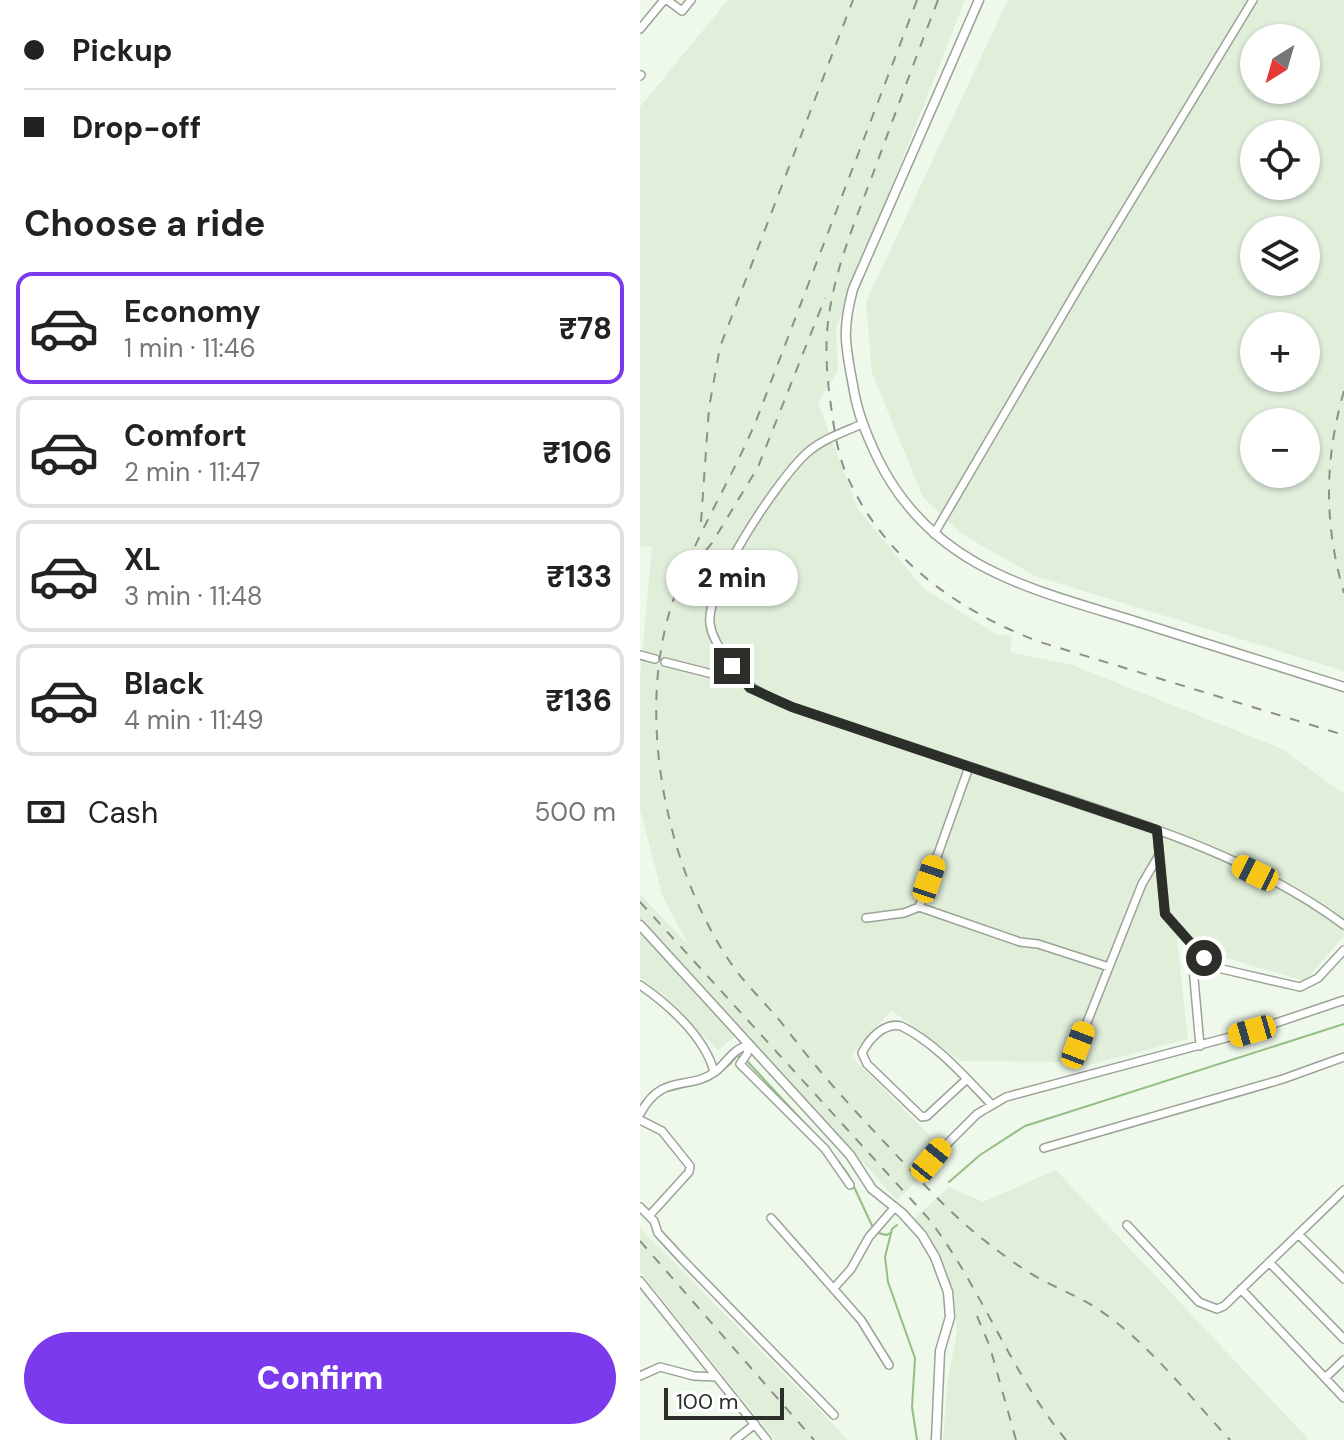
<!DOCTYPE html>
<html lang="en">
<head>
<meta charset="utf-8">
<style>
	body { margin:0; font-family:"DM Sans",sans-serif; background:#f6f6f6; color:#222; height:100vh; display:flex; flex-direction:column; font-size:30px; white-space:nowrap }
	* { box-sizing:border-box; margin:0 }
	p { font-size:26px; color:#767676 }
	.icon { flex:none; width:44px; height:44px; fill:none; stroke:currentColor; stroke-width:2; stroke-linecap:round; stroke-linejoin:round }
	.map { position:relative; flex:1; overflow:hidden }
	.panel { display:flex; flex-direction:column; background:#fff; width:640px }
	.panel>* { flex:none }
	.guide { display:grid; align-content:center; height:176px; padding:0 24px; background:#fff }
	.needle { width:52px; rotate:217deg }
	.fabs { position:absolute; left:600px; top:24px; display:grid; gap:16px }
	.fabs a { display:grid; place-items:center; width:80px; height:80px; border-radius:50%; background:#fff; box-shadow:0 2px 6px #0004; font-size:40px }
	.scale { position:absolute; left:24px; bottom:20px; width:120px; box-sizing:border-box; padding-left:8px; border:4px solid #2b2e29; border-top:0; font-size:22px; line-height:28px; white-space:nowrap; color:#2b2e29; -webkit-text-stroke:6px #fff; paint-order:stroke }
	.end { position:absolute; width:36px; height:36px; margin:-18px; border:10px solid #2b2e29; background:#fff; box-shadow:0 0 0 4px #fff }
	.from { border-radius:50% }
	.bubble { position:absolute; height:56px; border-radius:28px; background:#fff; box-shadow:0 2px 6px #0004; font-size:26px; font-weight:800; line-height:56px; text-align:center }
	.car { position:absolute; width:24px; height:48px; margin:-24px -12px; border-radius:10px; box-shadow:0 0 6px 2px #0007; background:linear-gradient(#f5c518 24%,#345 0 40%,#f5c518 0 76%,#345 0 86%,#f5c518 0) }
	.guide b { display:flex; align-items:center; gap:28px; height:76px; font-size:30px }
	.guide b+b { border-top:2px solid #e0e0e0 }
	.guide i { width:20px; height:20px; background:#222 }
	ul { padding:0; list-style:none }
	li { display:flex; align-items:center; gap:24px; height:112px; margin:0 16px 12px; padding:0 8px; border:4px solid #e0e0e0; border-radius:16px }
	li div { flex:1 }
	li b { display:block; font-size:30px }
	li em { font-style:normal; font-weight:800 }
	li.on { border-color:#7c3aed }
	li>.icon { width:72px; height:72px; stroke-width:1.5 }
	h2 { padding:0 24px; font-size:36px; line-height:96px }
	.pay { display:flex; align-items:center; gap:20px; height:88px; padding:0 24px; font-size:30px }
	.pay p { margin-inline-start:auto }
	.button { display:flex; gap:16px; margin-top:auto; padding:16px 24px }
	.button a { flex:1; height:92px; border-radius:48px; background:#7c3aed; color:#fff; font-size:32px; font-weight:800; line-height:92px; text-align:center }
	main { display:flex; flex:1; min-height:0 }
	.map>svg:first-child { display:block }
</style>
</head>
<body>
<main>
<section class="panel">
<div class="guide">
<b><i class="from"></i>Pickup</b>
<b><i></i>Drop-off</b>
</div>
<h2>Choose a ride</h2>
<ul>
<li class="on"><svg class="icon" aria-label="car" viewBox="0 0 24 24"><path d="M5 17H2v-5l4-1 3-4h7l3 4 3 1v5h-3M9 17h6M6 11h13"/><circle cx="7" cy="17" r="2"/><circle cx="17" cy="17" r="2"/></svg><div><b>Economy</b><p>1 min · 11:46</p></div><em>₹78</em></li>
<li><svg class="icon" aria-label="car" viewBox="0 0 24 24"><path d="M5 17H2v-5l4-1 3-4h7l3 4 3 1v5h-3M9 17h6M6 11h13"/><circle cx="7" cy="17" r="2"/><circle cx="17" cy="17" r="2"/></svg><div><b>Comfort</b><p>2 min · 11:47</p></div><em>₹106</em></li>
<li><svg class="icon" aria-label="car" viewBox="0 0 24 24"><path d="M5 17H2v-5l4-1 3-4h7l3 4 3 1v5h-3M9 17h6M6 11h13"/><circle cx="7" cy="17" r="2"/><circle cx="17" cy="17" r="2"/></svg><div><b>XL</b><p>3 min · 11:48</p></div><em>₹133</em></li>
<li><svg class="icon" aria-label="car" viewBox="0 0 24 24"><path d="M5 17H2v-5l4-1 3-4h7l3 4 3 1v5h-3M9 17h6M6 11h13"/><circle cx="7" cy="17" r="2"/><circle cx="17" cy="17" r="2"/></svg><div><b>Black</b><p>4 min · 11:49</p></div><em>₹136</em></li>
</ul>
<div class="pay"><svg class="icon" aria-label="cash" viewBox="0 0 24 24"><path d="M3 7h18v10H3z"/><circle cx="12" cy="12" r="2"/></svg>Cash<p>500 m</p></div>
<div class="button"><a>Confirm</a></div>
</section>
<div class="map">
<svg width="704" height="1440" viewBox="0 0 704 1440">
	<rect width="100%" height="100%" fill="#eef8eb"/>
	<path fill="#e0eeda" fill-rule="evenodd" d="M88,0h237l-129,328 2,42 -20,33 40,106 65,79 73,46 16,2 -2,16 62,13 210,84 62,45v142l-39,45 -89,-26 -27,-21 -12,6 11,99 -115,30 -8,-7 -105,-1 -69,-51 -40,46 87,88 -15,12 8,12 -34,32 -157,-172 -7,10 -15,12 -78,-73v-83l49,52 -26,-49 -23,-88v-133l12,-129 -12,-1v-439z
		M368,0h336v671l-309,-95 -73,-42 -39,-37 -51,-124 -6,-71zM614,38h52v52h-52zM614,134h52v52h-52zM614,230h52v52h-52zM614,326h52v52h-52zM614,422h52v52h-52z
		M416,1170l253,270h-366l5,-61 9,-46 -2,-27 -21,-58 -20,-29 35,-32 34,15z
		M0,1228l197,200 10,12h-72l-135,-168z"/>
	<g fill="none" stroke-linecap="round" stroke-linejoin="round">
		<path stroke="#94be84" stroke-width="2" d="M107,1061l77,83
			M24,1092c32,-8 51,-9 73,-36l5,1
			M196,1158l12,16 27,58 11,3 5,-2
			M309,1182l31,-27 45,-29 319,-102
			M257,1225l-5,4 -7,28 3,25 27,76 -3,49 5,33"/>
		<defs>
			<path id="minor" d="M27,0l15,11 9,-11
				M0,29l24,-29
				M0,76l1,-1
				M222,424c-18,8 -39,15 -54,28 -28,24 -103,136 -98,172 2,13 9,23 16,33 22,33 31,35 66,50 81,27 161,54 242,81 104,34 221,70 310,137
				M294,534l146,-249 173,-285
				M0,655l15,4
				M25,662l75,19
				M517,830l8,84 39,44 18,11 78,18 18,-9 26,-28
				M279,907l101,35 18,2 71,23
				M226,918l38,-5 15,-6 50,-140
				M551,945l9,101
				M0,985c29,20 65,52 74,87
				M438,1045l64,-161 17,-29
				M327,1079l-40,37 -5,1 -55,-53 -5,-11c7,-14 22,-31 39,-27 35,17 64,51 91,79
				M0,1114c22,-42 49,-23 75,-42 13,-10 17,-23 34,-27l-2,9 -7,10 85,85 25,36
				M0,1120l22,11 28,35 -1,6 -40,44
				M404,1148l239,-69 61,-22
				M291,1160l46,-46 29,-17 246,-66 92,-31
				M0,1207l14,14 4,12 24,26 152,156
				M131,1218l90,102 28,45
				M487,1225l72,77 18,7 7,-3 120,-116
				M658,1234l46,45
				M629,1262l75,77
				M0,1281l127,159
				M194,1288l17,-19 18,-32 26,-30
				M601,1289l103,109
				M0,1376l20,-9 34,9 22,1
				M685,1378l19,-18
				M95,1440l20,-16"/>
			<path id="tertiary" d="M339,0l-126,289c-12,44 -7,58 1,102 4,24 13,45 24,68 55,111 155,130 263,164 68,21 135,43 203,64
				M0,925l210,230 22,34 30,24 20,22 13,22 13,35 2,25 -10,34 -4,89"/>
		</defs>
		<use href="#minor" stroke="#9aa396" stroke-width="10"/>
		<use href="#tertiary" stroke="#9aa396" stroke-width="11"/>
		<use href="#minor" stroke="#fff" stroke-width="7"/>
		<use href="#tertiary" stroke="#fff" stroke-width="8"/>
		<path stroke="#8b9188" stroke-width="2" stroke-dasharray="10 10" stroke-linecap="butt" d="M277,0l-161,421c-31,74 -80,143 -94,223 -19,103 10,232 68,318 17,25 40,45 58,69 31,41 65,78 100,115 28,30 55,60 86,86 21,17 44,35 68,48 17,9 35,16 51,26 53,33 94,88 137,134
			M298,0c-22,57 -43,114 -64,171 -16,43 -35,87 -43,132 -7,34 -5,69 0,103 3,22 6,44 14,65 35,85 112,140 195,171l304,93
			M704,391c-20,69 -20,134 0,202
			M61,522l8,-114 11,-61 133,-347
			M53,566l19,-23 46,-76 67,-169
			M0,902l288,316c54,70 82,154 138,222
			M0,1241l174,199
			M337,1316l13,31 26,93"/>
	</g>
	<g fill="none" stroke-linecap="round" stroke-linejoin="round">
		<path stroke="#2b2e29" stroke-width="10" d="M92,666l18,22 42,19 365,123 8,84 39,44"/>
	</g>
</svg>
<div class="fabs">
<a><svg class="needle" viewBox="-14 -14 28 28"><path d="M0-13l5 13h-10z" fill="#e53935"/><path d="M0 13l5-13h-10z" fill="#767676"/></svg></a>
<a><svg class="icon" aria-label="locate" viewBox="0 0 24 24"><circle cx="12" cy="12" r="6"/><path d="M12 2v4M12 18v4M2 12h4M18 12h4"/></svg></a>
<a><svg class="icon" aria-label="layers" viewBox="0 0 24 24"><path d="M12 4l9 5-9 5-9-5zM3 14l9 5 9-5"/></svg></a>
<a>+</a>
<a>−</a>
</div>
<div class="scale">100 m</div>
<i class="end from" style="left:564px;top:958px"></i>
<i class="end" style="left:92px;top:666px"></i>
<div class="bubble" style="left:26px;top:550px;width:132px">2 min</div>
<i class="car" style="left:615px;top:873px;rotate:296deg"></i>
<i class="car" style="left:289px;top:879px;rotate:19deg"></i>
<i class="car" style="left:612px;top:1031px;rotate:254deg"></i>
<i class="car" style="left:438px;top:1045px;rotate:21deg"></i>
<i class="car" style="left:291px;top:1160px;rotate:39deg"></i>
</div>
</main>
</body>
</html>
